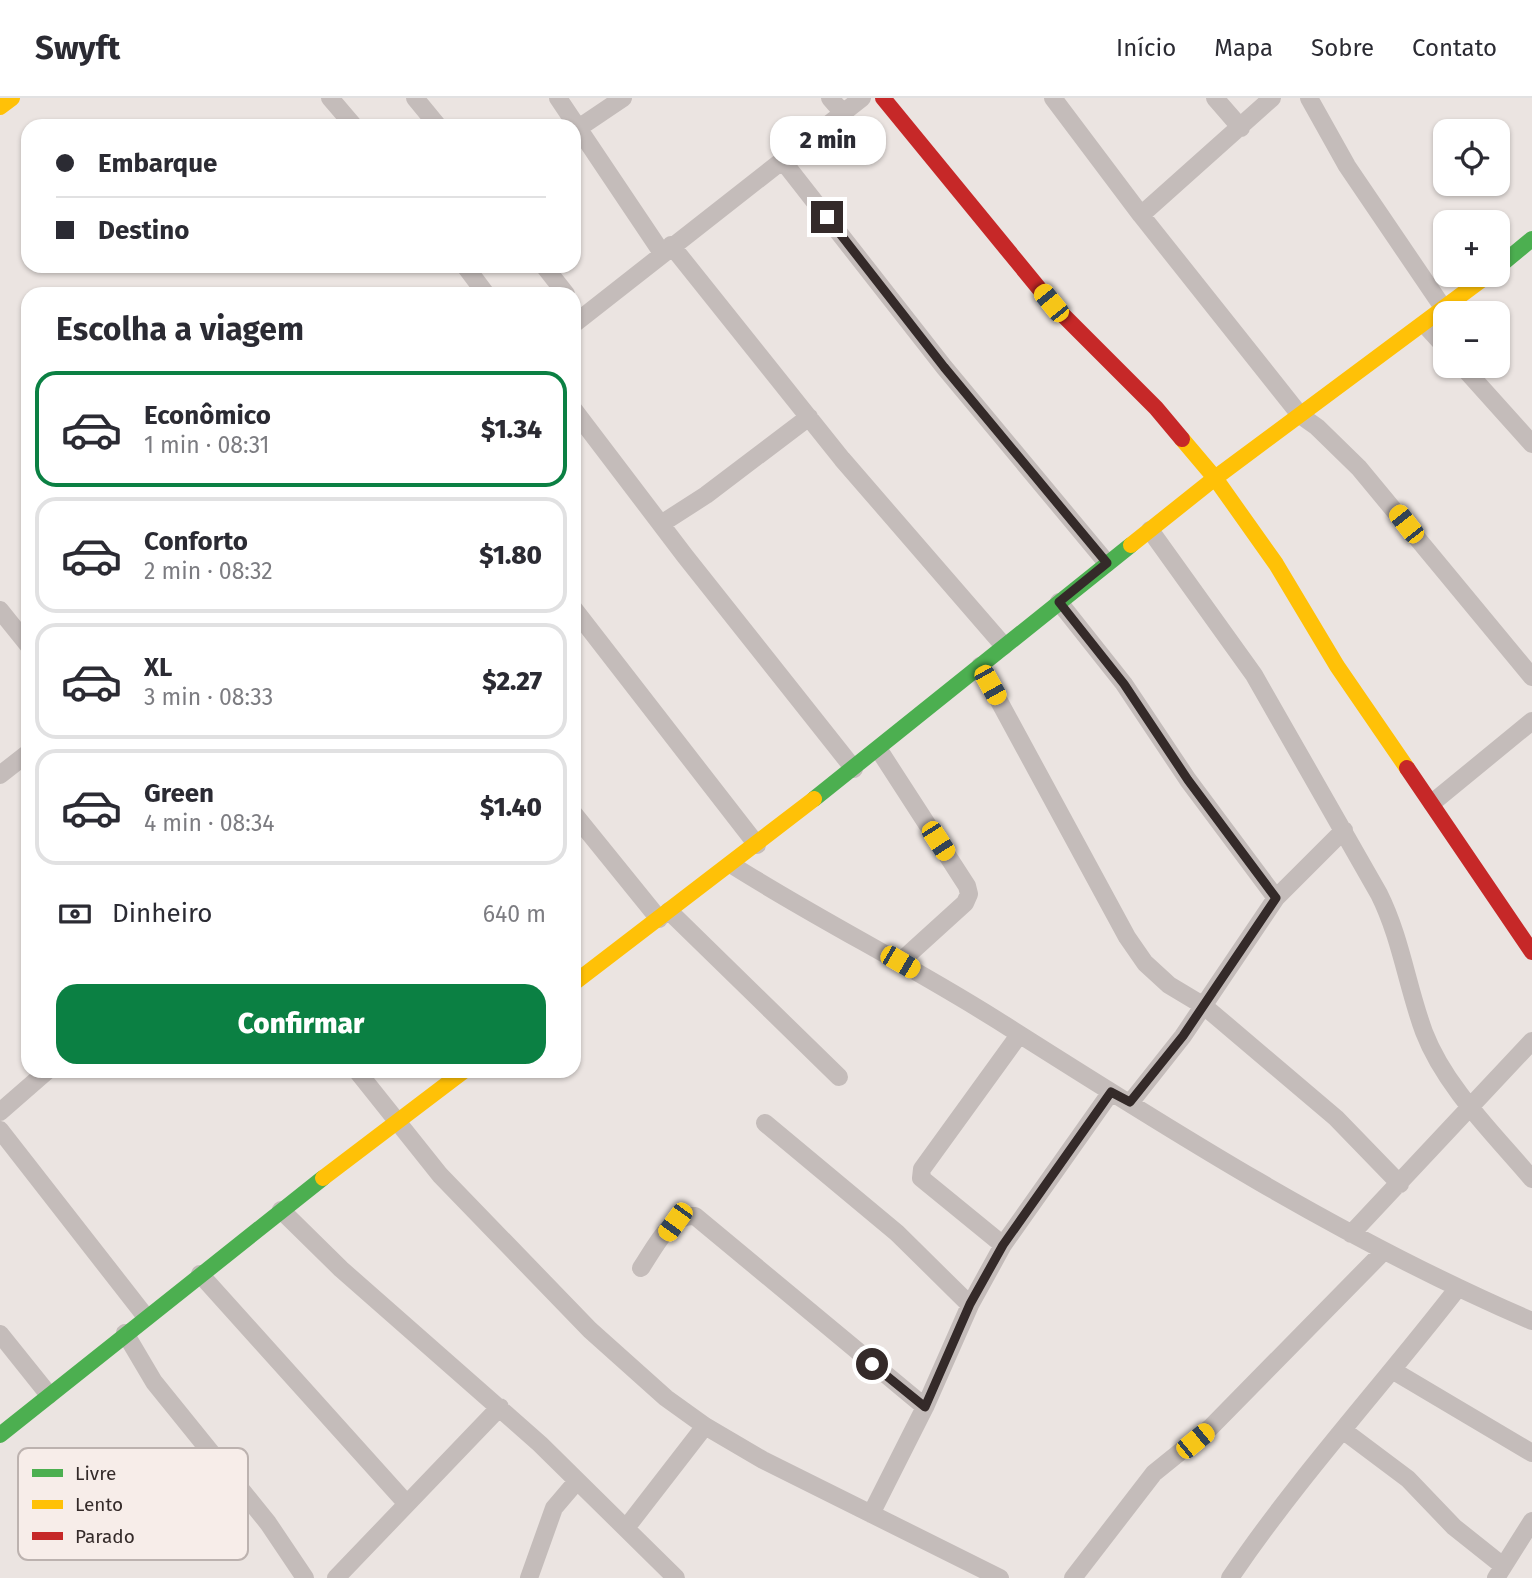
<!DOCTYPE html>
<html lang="pt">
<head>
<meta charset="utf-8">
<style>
	body { margin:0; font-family:"Fira Sans",sans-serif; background:#f7f7f7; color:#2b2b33; height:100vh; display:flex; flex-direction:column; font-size:26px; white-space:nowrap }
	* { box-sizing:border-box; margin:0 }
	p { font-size:23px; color:#7c7c81 }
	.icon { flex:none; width:38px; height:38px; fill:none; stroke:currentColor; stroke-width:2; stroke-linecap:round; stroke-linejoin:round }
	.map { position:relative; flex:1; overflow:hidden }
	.sheet { position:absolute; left:21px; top:189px; width:560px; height:791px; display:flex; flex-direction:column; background:#fff; border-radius:21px; box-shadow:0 2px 5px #0004 }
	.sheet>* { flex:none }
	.banner { position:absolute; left:21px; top:21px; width:560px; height:154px; border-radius:21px; box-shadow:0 2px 5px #0004; display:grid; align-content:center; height:154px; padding:0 35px; background:#fff }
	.fabs { position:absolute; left:1433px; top:21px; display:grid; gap:14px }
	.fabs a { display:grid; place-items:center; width:77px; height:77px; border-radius:14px; background:#fff; box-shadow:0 2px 5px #0004; font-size:35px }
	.end { position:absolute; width:32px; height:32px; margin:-16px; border:9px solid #342a29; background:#fff; box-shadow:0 0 0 4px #fff }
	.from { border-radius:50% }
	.bubble { position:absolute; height:49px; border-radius:21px; background:#fff; box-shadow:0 2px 5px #0004; font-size:23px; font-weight:800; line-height:49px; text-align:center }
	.car { position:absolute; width:21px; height:42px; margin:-21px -10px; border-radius:9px; box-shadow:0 0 5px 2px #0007; background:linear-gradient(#f5c518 24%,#345 0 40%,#f5c518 0 76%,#345 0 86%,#f5c518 0) }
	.banner b { display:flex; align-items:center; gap:24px; height:66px; font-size:26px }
	.banner b+b { border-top:2px solid #e1e1e2 }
	.banner i { width:18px; height:18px; background:#2b2b33 }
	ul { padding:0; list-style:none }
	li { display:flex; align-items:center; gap:21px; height:116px; margin:0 14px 10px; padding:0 21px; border:4px solid #e1e1e2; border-radius:21px }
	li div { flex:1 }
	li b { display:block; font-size:26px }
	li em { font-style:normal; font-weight:800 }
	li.current { border-color:#0b8043 }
	li>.icon { width:63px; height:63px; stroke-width:1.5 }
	h2 { padding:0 35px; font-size:32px; line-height:84px }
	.pay { display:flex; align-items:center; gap:18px; height:77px; padding:0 35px; font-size:26px }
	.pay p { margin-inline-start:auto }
	.button { display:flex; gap:14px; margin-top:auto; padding:14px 35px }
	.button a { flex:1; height:80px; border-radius:21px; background:#0b8043; color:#fff; font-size:28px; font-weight:800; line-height:80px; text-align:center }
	header { display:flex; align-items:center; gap:42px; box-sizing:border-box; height:98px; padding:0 35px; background:#fff; border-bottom:2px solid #e1e1e2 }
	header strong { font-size:33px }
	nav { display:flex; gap:38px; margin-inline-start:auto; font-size:24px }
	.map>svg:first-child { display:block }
</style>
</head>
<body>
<header>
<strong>Swyft</strong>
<nav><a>Início</a><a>Mapa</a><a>Sobre</a><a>Contato</a></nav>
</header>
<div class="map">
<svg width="1532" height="1480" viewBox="0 0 1532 1480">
	<rect width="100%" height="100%" fill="#ebe4e1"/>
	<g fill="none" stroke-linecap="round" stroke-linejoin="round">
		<path stroke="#c4bcba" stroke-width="18" d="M330,0l24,28
			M415,0l23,28
			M558,0l104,155
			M830,0l13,15
			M1053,0l88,117 159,200 17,12 42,41 173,209
			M1215,0l26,30
			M1309,0l38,68 97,143
			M577,31l46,-31
			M782,62l162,207 163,196
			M1141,117l131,-117
			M671,147l171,214 162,187
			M465,168l21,28
			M544,168l22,28
			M574,226l288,-226
			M1425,227l21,23
			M1462,268l70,78
			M574,312l111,146 169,213
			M661,426l45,-29 103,-78
			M1150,432l104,145 125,219c22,44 28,92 45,138 21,55 70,102 108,147
			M1059,504l65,82 64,96 88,118
			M574,511l183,236
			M0,512l28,35
			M980,568l147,271 18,26 24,22 35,21 132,112 64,66
			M879,652l88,136 2,8 -4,9 -65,59
			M0,677l28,-22
			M1432,705l100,-82
			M574,716l85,105
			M732,767c87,55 178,100 265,155 173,110 346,220 535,301
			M669,813l170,166
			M357,973l83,104 150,155 76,68 39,28 58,34 237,118
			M1130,1005l53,-67 93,-138 68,-68
			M0,1014l47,-41
			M765,1025l132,110 73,72
			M0,1032l146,187
			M281,1112l60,59 199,175 136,134
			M1351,1136l181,-193
			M1003,1147l-82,-67 1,-9 97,-134
			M641,1170c13,-19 29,-54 54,-52l230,191
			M200,1176l207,230
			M125,1235l29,49 114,141 37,55
			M0,1236l49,61
			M1392,1272l140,83
			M1344,1333l64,48 46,48 49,39
			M871,1416l54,-107 45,-102 33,-60 108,-153
			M626,1430l79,-102
			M336,1480l164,-171
			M529,1480l25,-70 23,-27
			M1073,1480l81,-105 57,-46 172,-175
			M1230,1480c69,-102 152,-192 227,-289
			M1496,1480l36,-57"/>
		<path stroke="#4caf50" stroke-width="16" d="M1498,169l34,-28
			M814,701l317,-254
			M0,1337l323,-257"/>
		<path stroke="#ffc107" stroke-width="16" d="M0,9l12,-9
			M1182,341l33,39 61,86 61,102 70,102
			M1131,447l84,-67 273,-203
			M574,885l240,-184
			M323,1080l141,-107"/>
		<path stroke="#c62828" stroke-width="16" d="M883,0l168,205 105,105 26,31
			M1407,670l125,184"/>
	</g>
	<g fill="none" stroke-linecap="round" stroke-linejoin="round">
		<path stroke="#342a29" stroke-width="9" d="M827,119l117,150 163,196 -48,39 65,82 64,96 88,118 -93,138 -53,66 -19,-10 -108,153 -33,59 -45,103 -53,-43"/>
	</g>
	<rect x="18" y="1350" width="230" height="112" rx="10" fill="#f7ede9" stroke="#bcb2af" stroke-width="2"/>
	<rect x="32" y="1371" width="31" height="8" fill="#4caf50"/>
	<rect x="32" y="1402" width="31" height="9" fill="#ffc107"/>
	<rect x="32" y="1434" width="31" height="8" fill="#c62828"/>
	<g font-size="19" fill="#342a29">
		<text x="75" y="1382">Livre</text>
		<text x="75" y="1413">Lento</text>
		<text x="75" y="1445">Parado</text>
	</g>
</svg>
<div class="fabs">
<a><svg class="icon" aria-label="locate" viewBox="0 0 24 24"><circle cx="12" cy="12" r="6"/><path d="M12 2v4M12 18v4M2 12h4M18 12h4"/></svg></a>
<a>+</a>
<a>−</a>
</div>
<i class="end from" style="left:872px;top:1266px"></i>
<i class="end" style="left:827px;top:119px"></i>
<div class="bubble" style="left:770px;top:18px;width:116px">2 min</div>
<i class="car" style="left:1051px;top:205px;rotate:321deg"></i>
<i class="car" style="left:1406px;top:426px;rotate:322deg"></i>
<i class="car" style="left:990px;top:587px;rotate:151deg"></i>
<i class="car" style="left:938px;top:743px;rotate:147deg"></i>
<i class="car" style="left:900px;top:864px;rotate:120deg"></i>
<i class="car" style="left:675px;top:1124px;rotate:216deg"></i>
<i class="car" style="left:1195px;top:1343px;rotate:51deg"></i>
<div class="banner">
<b><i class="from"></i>Embarque</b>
<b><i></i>Destino</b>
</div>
<section class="sheet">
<h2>Escolha a viagem</h2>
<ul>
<li class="current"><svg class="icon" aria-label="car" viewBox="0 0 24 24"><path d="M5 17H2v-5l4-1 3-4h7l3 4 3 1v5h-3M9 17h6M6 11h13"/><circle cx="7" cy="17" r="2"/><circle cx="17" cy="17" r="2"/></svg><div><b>Econômico</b><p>1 min · 08:31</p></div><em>$1.34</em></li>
<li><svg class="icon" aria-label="car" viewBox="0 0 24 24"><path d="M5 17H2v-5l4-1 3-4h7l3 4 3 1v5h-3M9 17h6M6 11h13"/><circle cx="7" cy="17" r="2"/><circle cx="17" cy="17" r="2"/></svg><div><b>Conforto</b><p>2 min · 08:32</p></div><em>$1.80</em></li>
<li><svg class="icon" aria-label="car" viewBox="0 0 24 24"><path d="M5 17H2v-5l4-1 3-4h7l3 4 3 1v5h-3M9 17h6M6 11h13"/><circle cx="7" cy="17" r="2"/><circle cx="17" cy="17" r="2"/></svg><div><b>XL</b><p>3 min · 08:33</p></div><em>$2.27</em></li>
<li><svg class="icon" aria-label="car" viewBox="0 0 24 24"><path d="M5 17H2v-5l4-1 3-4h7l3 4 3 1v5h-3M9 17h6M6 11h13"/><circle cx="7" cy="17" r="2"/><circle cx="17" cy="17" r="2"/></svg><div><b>Green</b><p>4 min · 08:34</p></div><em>$1.40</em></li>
</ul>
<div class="pay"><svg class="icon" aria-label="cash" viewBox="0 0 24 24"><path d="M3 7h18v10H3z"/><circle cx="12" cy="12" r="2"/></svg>Dinheiro<p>640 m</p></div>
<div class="button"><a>Confirmar</a></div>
</section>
</div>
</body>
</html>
